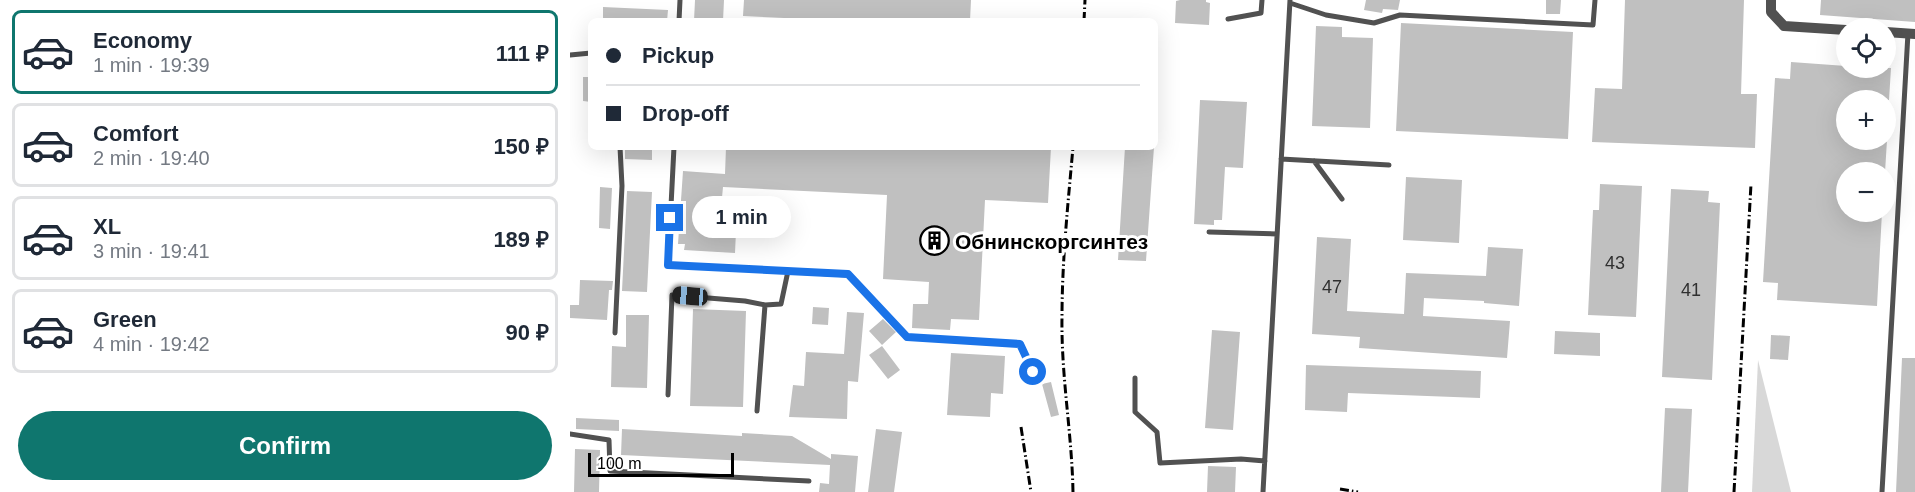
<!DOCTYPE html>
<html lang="en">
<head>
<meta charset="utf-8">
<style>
	body { margin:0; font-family:Helvetica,sans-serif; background:#f2f2f3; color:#1f2937; height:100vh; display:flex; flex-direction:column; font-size:22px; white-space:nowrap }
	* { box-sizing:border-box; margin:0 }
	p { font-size:20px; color:#747a83 }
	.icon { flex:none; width:33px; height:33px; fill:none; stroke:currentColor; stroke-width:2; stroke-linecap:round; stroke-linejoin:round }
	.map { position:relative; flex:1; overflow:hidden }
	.sheet { display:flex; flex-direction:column; background:#fff; width:570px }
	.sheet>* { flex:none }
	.banner { position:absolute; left:18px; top:18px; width:570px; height:132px; border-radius:9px; box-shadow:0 6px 24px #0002; display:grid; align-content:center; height:132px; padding:0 18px; background:#fff }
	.fabs { position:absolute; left:1266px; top:18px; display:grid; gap:12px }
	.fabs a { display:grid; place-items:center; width:60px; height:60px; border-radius:50%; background:#fff; box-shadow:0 6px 24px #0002; font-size:30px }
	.scale { position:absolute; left:18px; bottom:15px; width:146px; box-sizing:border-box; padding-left:6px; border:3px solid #000; border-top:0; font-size:16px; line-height:21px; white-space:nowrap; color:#000; -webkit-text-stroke:4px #fff; paint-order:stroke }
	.end { position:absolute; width:27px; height:27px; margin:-14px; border:8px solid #1a73e8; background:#fff; box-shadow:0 0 0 3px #fff }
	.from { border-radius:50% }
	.bubble { position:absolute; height:42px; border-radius:21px; background:#fff; box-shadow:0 6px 24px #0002; font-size:20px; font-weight:800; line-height:42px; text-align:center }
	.car { position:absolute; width:18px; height:36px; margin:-18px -9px; border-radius:8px; box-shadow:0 0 4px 2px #0007; background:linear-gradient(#222 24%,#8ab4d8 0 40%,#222 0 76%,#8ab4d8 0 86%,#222 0) }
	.banner b { display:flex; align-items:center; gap:21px; height:57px; font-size:22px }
	.banner b+b { border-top:2px solid #e0e1e3 }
	.banner i { width:15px; height:15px; background:#1f2937 }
	ul { padding:10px 0 0; list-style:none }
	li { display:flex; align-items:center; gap:18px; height:84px; margin:0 12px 9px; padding:0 6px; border:3px solid #e0e1e3; border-radius:9px }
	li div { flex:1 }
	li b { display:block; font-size:22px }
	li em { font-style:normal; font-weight:800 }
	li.selected { border-color:#0f766e }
	li>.icon { width:54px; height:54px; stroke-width:1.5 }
	.cta { display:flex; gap:12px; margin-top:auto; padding:12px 18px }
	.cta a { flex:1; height:69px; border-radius:36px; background:#0f766e; color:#fff; font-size:24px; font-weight:800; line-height:69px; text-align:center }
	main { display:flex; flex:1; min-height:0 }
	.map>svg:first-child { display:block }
</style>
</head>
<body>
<main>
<section class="sheet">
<ul>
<li class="selected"><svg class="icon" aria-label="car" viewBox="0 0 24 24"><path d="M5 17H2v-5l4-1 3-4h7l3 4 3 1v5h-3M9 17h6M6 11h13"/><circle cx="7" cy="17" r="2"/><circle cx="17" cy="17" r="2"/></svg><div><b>Economy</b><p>1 min · 19:39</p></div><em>111 ₽</em></li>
<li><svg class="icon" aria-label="car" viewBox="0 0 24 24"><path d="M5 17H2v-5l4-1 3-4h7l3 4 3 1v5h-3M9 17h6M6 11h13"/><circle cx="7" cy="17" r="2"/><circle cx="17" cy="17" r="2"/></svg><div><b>Comfort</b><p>2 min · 19:40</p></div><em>150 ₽</em></li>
<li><svg class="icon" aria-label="car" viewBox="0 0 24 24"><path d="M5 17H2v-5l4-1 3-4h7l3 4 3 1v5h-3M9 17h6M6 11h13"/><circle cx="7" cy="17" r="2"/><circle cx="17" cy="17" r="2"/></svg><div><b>XL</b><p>3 min · 19:41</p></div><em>189 ₽</em></li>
<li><svg class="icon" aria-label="car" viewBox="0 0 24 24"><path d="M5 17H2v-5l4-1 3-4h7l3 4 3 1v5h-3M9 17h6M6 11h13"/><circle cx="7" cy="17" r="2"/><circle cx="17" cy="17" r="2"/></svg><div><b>Green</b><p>4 min · 19:42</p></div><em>90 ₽</em></li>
</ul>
<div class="cta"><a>Confirm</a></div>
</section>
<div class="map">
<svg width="1345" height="492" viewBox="0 0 1345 492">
	<rect width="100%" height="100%" fill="#fff"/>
	<path fill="#d8d8d8" d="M1188,360l33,132h-39z"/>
	<path fill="#c0c0c0" d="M125,0h29l-1,21h-29z
		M174,0h227l-1,21h-186v-3l-41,-2z
		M610,0h26v2l4,1 -1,22 -34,-2 1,-22z
		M796,0h34l-2,10 -15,-1 -1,4 -18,-3z
		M976,0h15l-1,14h-14z
		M1055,0h119l-3,94h16l-2,54 -163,-6 3,-54 27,1z
		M1251,0h94v22l-95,-7z
		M33,7l65,3 -1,11h-64z
		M831,23l172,9 -5,107 -172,-8z
		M746,26l26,1v10l31,1 -3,90 -58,-2z
		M1221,62l55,4v2h45l-2,32h-43v40h41l-2,32h-39v40h36l-5,94 -100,-6 1,-17 -15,-1 12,-204 15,1z
		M13,77h8v25l-8,-1z
		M630,100l47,2 -4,66 -18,-1 -3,53h-8v5l-20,-1z
		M55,147h27v13l-27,-1z
		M156,147h325l-3,56 -63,-3 -6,120 -28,-1 -1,11 -38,-2 1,-24h15l1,-22 -46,-3 4,-84 -164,-8 -2,21 16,1 -2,44 -51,-3 1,-6h-7l5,-73 42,3z
		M555,147h29l-8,114 -28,-1z
		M836,177l56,3 -3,63 -56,-3z
		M1030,184l42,2 -6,131 -48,-2 5,-105h6z
		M30,187l12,1 -2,41 -11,-1z
		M1101,189l38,2 -1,11 12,1 -8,177 -50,-3z
		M57,191l25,1 -5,100 -25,-1z
		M747,237l34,2 -4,72 57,3 2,-41 80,3 2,-29 35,2 -4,57 -35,-3v-2l-60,-3 -1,18 87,5 -3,37 -148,-10 1,-11 -48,-3z
		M10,280l33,1 -1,9h-3l-2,30 -37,-2v-13h9z
		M243,307l16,1 -1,17 -16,-1z
		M123,309l53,2 -3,96 -53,-1z
		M277,312l17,1 -6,69 -10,-1 -1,38 -58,-2 4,-32 11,1 2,-34 38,2z
		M56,315h23l-2,73 -36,-1 1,-41 14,1z
		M313,319l13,13 -14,13 -13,-14z
		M642,330l28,2 -7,98 -28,-2z
		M985,331l45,2v23l-46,-2z
		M1201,335l19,1 -2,24 -18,-1z
		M312,346l18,24 -12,9 -19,-24z
		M381,353l54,3 -2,38 -12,-1 -1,24 -43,-2z
		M1332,358h13v134h-19z
		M736,365l175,6 -1,27 -132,-5 -1,19 -42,-2z
		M481,382l8,33 -8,2 -9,-33z
		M1095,408l27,1 -4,83h-27z
		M6,418l43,2v11l-43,-2z
		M52,429l120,7v-3l50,3 39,23v-5l27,2 -3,36h-36l1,-9 9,1 1,-19 -209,-10z
		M306,429l26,3 -8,60h-26z
		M5,449l25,1 -1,42h-25z
		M638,466l28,1 -1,25h-28z"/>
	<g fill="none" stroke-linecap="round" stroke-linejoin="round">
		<path stroke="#515151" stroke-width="5" d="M720,3l36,12 48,8 26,-8 193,10 2,-25
			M658,19l33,-6 1,-13
			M109,21l1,-21
			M0,55l21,-2
			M104,147l-6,118 180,10 59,62 113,7 13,28
			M711,159l108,6
			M744,161l28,38
			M639,232l68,2
			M195,305l16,-1 7,-33
			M45,333l7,-147 -2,-39
			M565,378v34l22,20 3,31 81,-4 24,2
			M98,395l4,-100 73,6 20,4 -8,106
			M0,434l39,6 1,31 199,10
			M693,492l27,-492
			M1312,492l26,-459"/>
		<path stroke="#515151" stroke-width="10" d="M1201,0v12l13,14 62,4
			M1316,32l29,2"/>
		<path stroke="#000" stroke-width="3" stroke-dasharray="9 3 1.5 3" stroke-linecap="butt" d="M514,21l1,-21
			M451,427l10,65
			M770,489l18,3
			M503,492c-1,-58 -12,-116 -11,-175 0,-57 6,-113 11,-170
			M1164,492l17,-308"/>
	</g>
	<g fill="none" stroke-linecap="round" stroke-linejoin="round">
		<path stroke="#1a73e8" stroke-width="8" d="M100,218l-2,47 180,9 59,63 113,7 13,28"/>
	</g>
	<defs>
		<symbol id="building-ring" viewBox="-11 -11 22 22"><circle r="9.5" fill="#fff" stroke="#000" stroke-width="1.5"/><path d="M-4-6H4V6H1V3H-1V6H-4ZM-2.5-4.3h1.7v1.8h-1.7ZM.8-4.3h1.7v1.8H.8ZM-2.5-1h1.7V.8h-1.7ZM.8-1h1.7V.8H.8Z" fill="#000"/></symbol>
	</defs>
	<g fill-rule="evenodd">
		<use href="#building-ring" x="348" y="224" width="33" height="33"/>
	</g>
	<g text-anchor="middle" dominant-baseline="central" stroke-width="6" stroke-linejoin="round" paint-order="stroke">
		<g font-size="18" fill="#303030">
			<text x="1045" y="263">43</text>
			<text x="762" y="287">47</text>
			<text x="1121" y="290">41</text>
		</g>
		<g font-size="21" font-weight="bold" fill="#000" stroke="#fff" text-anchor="start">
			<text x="385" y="241">Обнинскоргсинтез</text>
		</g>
	</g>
</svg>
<div class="fabs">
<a><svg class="icon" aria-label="locate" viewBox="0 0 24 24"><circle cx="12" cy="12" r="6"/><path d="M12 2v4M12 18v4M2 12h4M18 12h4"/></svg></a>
<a>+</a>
<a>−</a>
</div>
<div class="scale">100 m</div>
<i class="end from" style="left:463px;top:372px"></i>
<i class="end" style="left:100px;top:218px"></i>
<div class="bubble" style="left:122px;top:196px;width:99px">1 min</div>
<i class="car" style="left:120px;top:296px;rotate:275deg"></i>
<div class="banner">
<b><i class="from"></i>Pickup</b>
<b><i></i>Drop-off</b>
</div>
</div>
</main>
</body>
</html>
